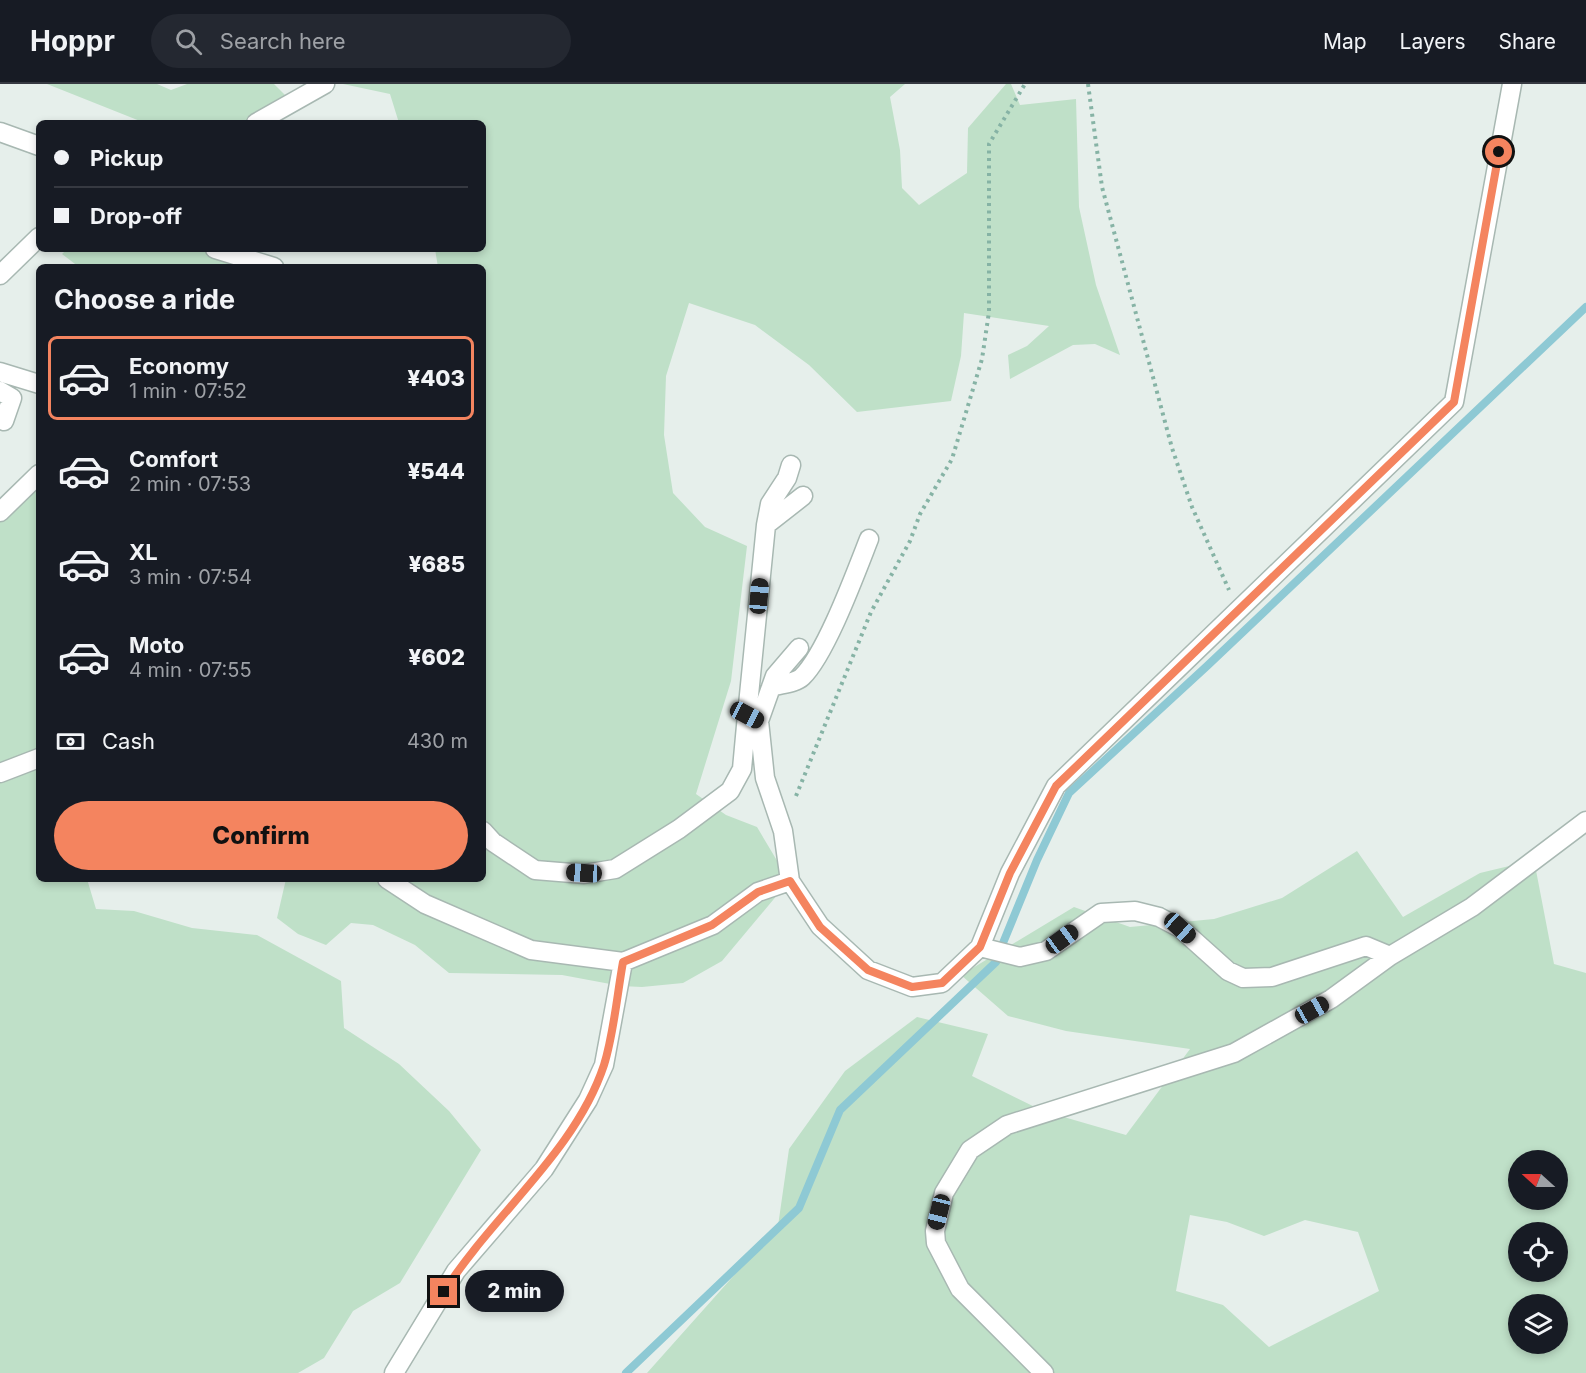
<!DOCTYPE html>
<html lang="en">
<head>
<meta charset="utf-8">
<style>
	body { margin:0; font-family:Inter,sans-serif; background:#242831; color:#f1f3f6; height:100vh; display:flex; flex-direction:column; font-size:22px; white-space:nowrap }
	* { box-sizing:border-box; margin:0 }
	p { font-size:20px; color:#9ea1a6 }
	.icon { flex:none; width:33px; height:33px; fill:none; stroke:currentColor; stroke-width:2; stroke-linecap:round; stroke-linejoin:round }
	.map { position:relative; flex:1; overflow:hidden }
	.drawer { position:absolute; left:36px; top:180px; width:450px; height:618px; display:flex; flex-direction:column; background:#171b24; border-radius:9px; box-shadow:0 3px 9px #0003 }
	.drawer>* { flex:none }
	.banner { position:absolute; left:36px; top:36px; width:450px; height:132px; border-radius:9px; box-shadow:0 3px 9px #0003; display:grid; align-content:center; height:132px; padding:0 18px; background:#171b24 }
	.needle { width:39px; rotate:291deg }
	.controls { position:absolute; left:1508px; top:1066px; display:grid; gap:12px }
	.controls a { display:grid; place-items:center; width:60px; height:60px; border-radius:50%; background:#171b24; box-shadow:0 3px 9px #0003; font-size:30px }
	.end { position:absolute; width:27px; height:27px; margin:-14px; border:8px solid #f4845f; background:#111; box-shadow:0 0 0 3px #111 }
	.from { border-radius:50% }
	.bubble { position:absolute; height:42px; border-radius:21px; background:#171b24; box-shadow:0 3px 9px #0003; font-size:20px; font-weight:800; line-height:42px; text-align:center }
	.car { position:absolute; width:18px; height:36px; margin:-18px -9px; border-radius:8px; box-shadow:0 0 4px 2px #0007; background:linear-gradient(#222 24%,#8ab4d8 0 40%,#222 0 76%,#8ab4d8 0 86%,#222 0) }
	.banner b { display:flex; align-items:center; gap:21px; height:57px; font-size:22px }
	.banner b+b { border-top:2px solid #363941 }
	.banner i { width:15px; height:15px; background:#f1f3f6 }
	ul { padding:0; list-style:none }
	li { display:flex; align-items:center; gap:18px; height:84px; margin:0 12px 9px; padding:0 6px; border:3px solid transparent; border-radius:9px }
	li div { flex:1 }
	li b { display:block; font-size:22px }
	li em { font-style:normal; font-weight:800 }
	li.on { border-color:#f4845f }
	li>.icon { width:54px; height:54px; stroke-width:1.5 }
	h2 { padding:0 18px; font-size:27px; line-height:72px }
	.pay { display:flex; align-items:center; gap:15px; height:66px; padding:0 18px; font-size:22px }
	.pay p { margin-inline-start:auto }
	.action { display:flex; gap:12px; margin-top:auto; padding:12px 18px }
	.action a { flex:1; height:69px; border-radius:36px; background:#f4845f; color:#111; font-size:24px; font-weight:800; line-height:69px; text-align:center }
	header { display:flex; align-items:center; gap:36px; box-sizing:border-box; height:84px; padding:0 30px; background:#171b24; border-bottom:2px solid #363941 }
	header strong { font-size:28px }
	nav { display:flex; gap:33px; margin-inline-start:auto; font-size:21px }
	.search { width:420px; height:54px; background:#242831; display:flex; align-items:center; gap:15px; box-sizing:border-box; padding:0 21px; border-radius:33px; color:#9ea1a6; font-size:22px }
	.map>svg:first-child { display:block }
</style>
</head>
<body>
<header>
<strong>Hoppr</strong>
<div class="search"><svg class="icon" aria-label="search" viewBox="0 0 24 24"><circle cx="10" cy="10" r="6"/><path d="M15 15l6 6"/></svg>Search here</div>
<nav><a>Map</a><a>Layers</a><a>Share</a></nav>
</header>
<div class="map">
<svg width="1586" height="1289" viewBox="0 0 1586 1289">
	<rect width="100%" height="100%" fill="#e6efeb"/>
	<path fill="#bfe0c8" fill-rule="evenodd" d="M47,0h110l14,6 16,-6h87l20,20 -51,19h-98z
		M343,0h562l-15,13 10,53 2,38 17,17 48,-32 1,-45 38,-44h5l9,21 56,-6 3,108 17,78 24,70 -25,-11 -22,1 -63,34 -2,-24 19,-9 22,-20 -85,-13 -3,43 -10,45 -94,11 -48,-47 -54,-40 -66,-22 -23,73 -2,59 9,58 32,34 42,19 -16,135 -35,113 30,21 31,12 25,42 -4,25 -56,67 -39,22 -41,4 -21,-1 -59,-11 -113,-2 -34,-28 -42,-20 -22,-2 -25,22 -28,-11 -21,-16 9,-39h197v-612h-45l-3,-18h48v-126h-84l-9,-29z
		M67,165h181l6,18h-175l-17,-13z
		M39,378v417h48l9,30 38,2 58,17 65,7 84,46 3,47 55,36 50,47 32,39 -81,133 -47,28 -29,47 -26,15h-298v-862z
		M1357,767l46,66 77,-44 54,-13 20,104 32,9v400h-939l131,-147 11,-77 56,-78 72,-54 71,17 -16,42 71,35 83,24 64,-86 -124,-18 -58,-15 -47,-41 113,-68 56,20 84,-8 68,-21zM1518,1077h39v39h-39zM1190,1131l37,7 37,14 41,-16 53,12 21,59 -110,56 -46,-42 -47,-14zM1518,1149h39v39h-39zM1518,1221h39v39h-39z"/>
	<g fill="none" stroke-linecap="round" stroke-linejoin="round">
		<path stroke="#8ec9d4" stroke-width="8" d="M1003,859l34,-83 32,-67 138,-127 379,-359
			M626,1289l173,-165 41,-98 156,-148"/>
		<defs>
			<path id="minor" d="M256,39l69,-39
				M0,48l39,14
				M215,165l59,18
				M0,191l39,-38
				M0,288l39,12
				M0,307l12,7 -8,23
				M0,428l39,-38
				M766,441l4,-21 17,-26 4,-13
				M771,603c9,-3 25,-4 31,-10 24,-23 54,-105 67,-138
				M747,631l19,-190 37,-29
				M759,637l16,-45 24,-28
				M0,689l39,-15
				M483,747l10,11 42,28 49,4 31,-5 64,-40 51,-38 12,-22 5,-54 12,6 6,57 18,53 7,50 30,45 48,44 44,17 30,-4 38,-36 30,-74 46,-87 398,-384 58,-318
				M387,795l38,25 106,46 92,12 90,-37 45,-33 32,-11
				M980,863l40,10 26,-6 55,-38 34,-2 24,6 21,11 48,43 15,7 29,-1 94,-31 24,10
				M394,1289l62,-102 88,-102 44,-69 16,-35 19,-103
				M1044,1289l-84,-84 -24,-46 -1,-12 9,-38 26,-43 37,-25 227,-72 97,-54 59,-43 82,-49 114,-86"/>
		</defs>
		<use href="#minor" stroke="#a8b8b2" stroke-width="21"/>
		<path stroke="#86b3a5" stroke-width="4" stroke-dasharray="3 4.5" stroke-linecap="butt" d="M1088,0l14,103 70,261 20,59 37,83
			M796,712l75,-184 39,-71 10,-27 32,-55 30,-100 7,-47v-168l36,-60"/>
		<use href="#minor" stroke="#fff" stroke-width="18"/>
	</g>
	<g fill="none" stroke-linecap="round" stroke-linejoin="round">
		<path stroke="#f4845f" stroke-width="8" d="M444,1208c47,-76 131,-139 160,-227 10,-32 13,-70 19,-103l89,-37 46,-33 32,-11 30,46 48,43 44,17 30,-4 38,-36 30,-74 46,-87 398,-384 45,-250"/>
	</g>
</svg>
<div class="controls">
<a><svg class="needle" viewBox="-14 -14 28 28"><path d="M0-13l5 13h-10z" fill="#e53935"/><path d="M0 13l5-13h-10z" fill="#9ea1a6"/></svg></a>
<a><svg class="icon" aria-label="locate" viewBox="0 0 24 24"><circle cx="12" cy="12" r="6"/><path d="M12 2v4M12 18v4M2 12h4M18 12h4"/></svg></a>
<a><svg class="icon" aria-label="layers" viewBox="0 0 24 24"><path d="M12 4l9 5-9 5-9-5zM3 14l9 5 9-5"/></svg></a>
</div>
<i class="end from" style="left:1499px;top:68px"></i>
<i class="end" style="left:444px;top:1208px"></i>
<div class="bubble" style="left:465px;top:1186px;width:99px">2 min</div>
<i class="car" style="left:759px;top:512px;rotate:5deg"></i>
<i class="car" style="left:747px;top:631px;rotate:118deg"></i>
<i class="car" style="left:584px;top:789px;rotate:273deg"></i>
<i class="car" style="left:1180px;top:844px;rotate:132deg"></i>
<i class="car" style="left:1062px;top:855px;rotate:54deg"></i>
<i class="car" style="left:1312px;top:926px;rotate:61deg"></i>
<i class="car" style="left:939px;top:1128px;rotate:194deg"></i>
<div class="banner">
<b><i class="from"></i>Pickup</b>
<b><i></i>Drop-off</b>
</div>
<section class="drawer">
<h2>Choose a ride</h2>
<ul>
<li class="on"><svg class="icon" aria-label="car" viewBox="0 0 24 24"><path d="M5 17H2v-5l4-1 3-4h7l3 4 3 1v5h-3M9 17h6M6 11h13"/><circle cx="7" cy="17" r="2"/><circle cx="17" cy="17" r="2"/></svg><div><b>Economy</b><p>1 min · 07:52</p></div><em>¥403</em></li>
<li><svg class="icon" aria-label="car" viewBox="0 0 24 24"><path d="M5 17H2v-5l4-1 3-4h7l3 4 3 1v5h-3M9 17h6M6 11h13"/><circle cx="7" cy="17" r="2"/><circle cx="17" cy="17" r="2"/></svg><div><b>Comfort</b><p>2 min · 07:53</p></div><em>¥544</em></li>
<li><svg class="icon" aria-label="car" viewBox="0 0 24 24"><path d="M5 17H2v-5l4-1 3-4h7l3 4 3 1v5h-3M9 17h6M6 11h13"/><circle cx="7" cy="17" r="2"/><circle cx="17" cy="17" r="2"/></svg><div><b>XL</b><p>3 min · 07:54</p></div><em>¥685</em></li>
<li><svg class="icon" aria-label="car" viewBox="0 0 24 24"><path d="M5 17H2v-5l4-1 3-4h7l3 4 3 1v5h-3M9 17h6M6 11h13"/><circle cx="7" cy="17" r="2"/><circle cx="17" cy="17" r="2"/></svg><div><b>Moto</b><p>4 min · 07:55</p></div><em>¥602</em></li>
</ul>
<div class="pay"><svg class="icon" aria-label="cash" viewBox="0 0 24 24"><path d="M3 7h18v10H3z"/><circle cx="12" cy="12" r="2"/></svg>Cash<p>430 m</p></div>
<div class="action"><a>Confirm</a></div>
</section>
</div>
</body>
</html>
